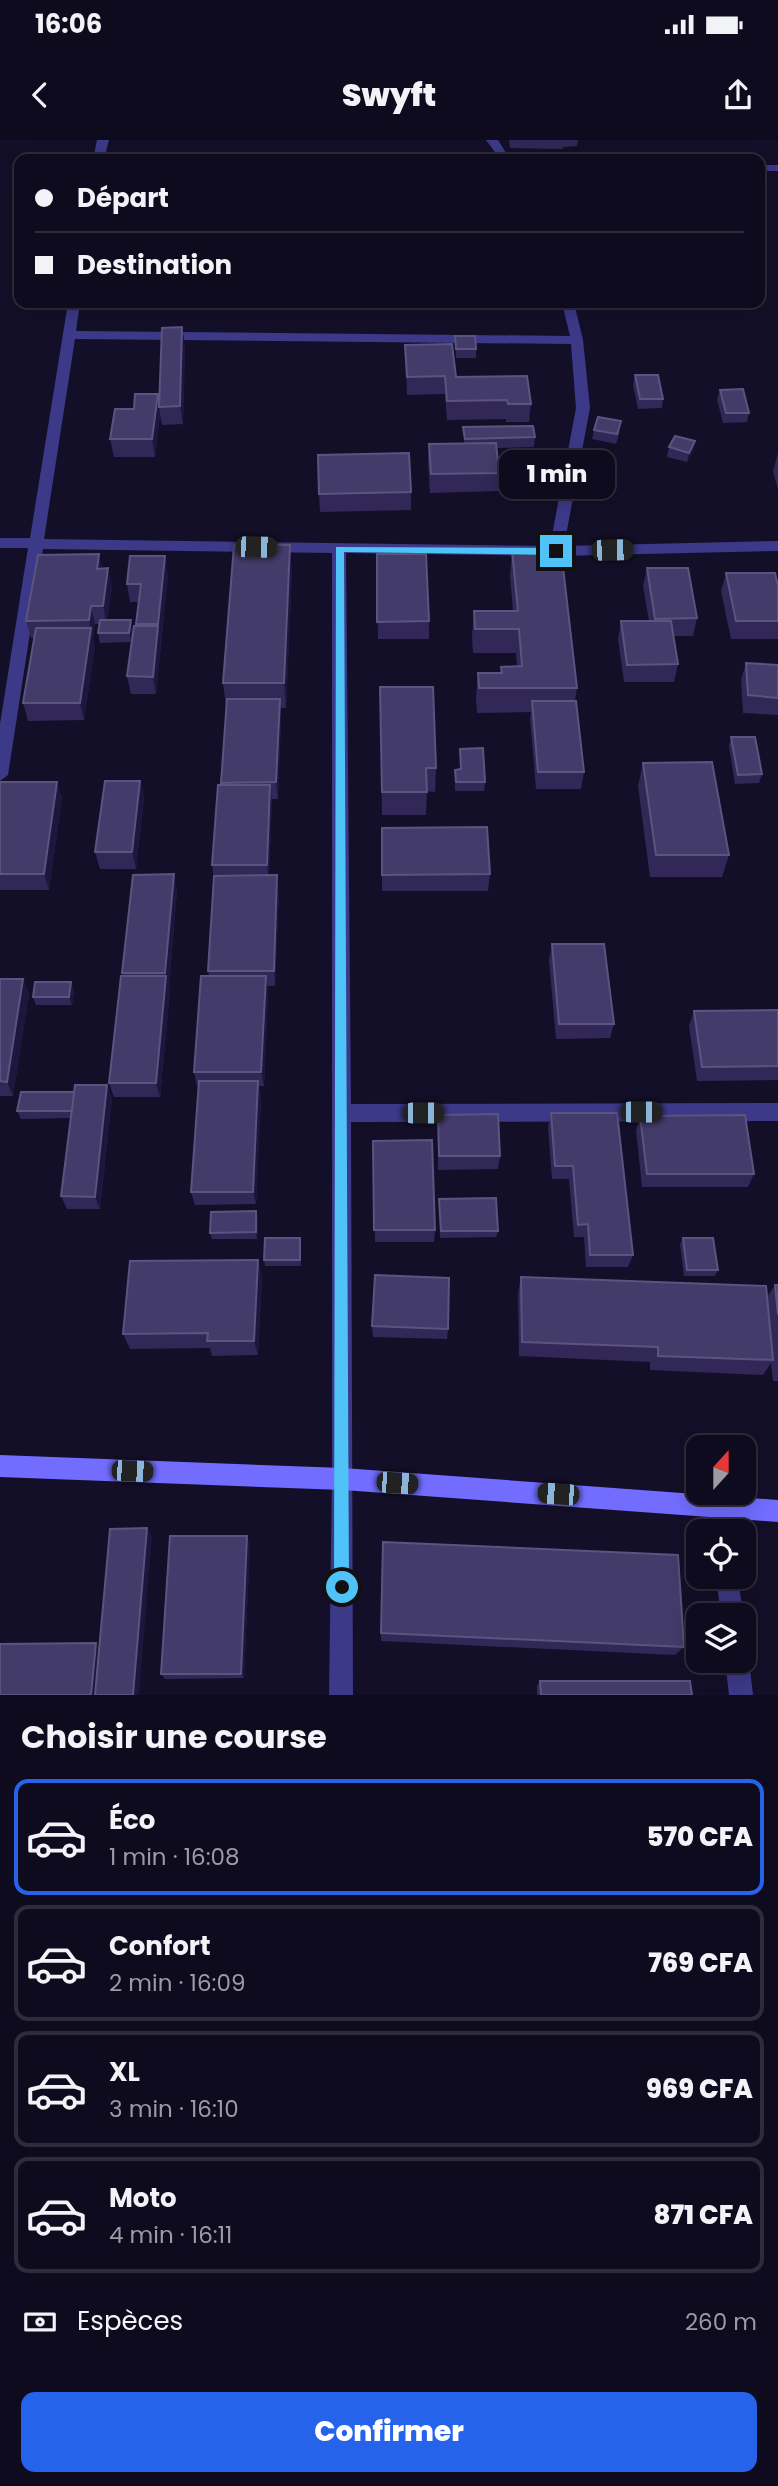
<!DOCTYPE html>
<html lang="fr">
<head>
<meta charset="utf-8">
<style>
	body { margin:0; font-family:Poppins,sans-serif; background:#1d192b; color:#f1f3f6; height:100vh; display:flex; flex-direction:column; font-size:26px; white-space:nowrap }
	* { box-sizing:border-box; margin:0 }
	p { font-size:23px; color:#9b9ba4 }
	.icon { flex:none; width:38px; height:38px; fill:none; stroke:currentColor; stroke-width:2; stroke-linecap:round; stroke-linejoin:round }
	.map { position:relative; height:1555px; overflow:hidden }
	.details { display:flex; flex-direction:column; background:#0f0b1e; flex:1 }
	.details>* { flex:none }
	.top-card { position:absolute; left:14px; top:14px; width:751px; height:154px; border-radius:14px; box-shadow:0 4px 18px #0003,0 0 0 2px #2f2b3c; display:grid; align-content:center; height:154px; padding:0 21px; background:#0f0b1e }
	.needle { width:46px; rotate:21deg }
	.buttons { position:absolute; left:686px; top:1295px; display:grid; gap:14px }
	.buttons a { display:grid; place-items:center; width:70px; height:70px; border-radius:14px; background:#0f0b1e; box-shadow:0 4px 18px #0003,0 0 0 2px #2f2b3c; font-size:35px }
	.end { position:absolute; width:32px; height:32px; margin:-16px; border:9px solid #4fc3f7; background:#111; box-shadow:0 0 0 4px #111 }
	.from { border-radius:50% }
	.bubble { position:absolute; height:49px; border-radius:14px; background:#0f0b1e; box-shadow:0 4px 18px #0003,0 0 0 2px #2f2b3c; font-size:23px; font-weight:800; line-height:49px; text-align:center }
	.car { position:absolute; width:21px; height:42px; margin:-21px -10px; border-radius:9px; box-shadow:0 0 5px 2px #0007; background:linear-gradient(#222 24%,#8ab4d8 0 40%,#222 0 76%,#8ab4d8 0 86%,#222 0) }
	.top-card b { display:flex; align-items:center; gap:24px; height:66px; font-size:26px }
	.top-card b+b { border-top:2px solid #2f2b3c }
	.top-card i { width:18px; height:18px; background:#f1f3f6 }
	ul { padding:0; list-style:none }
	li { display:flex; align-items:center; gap:21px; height:116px; margin:0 14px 10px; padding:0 7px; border:4px solid #2f2b3c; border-radius:14px }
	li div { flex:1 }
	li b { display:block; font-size:26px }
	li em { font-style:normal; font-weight:800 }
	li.on { border-color:#2563eb }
	li>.icon { width:63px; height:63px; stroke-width:1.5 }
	h2 { padding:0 21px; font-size:32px; line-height:84px }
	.pay { display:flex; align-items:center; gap:18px; height:77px; padding:0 21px; font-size:26px }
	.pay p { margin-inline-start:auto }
	.action { display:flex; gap:14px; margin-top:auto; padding:14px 21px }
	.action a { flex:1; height:80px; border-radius:14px; background:#2563eb; color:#fff; font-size:28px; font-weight:800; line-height:80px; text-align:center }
	.status { display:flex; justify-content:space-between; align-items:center; height:49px; padding:0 35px; background:#0f0b1e; direction:ltr }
	.status svg { height:19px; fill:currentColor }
	header { display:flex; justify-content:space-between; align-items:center; height:91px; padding:0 21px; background:#0f0b1e; font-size:32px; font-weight:800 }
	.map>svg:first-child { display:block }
</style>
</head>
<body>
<div class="status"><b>16:06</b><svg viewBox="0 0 49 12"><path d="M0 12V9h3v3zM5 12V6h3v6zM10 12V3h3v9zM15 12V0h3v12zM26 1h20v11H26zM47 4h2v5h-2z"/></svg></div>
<header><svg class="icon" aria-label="back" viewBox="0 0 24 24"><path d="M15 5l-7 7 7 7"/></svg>Swyft<svg class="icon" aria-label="share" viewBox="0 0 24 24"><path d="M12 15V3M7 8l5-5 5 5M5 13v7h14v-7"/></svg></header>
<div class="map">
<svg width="778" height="1555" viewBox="0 0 778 1555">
	<rect width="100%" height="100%" fill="#140f28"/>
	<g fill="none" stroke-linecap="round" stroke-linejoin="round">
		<path fill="#3c3988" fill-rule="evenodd" d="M97,0h12l-5,19h-11z
			M486,0h12l12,19h-10z
			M760,25h18v6h-18z
			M68,163h12l-4,28 494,5 -8,-33h12l9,37 7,68 -26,138 214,-5v10l-222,5 -210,-3 5,551 427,-1v18l-427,1 2,573h-24l3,-216v-926l-289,-4 -35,226 -8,6v-57l28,-176h-28v-10h30zM75,199l496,5 5,64 -26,138 -506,-7z
			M719,1355l8,3 6,33h-22l-3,-25 3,-8z
			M716,1437h22l5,38h-22z
			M744,1512l5,9 4,34h-24l-4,-34h19z"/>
		<path fill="#726dff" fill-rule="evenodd" d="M0,1315l343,13 435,32v22l-435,-32 -343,-13z"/>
	</g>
	<path fill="#312857" d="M509,0h69l-1,6 -14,1v2l-53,-1z
		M481,163h38v5h-37z
		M455,196l21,13v9h-20z
		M185,205l-2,79 -21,1 -2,-10 -5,42h-41l-4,-18 49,-36z
		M405,205l51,32 75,27 -2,18h-23v-3l-59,1 -2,-26 -38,1z
		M635,235l28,24 -1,9 -24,1 -5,-24z
		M720,250l29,23 -2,9 -24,1 -6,-24z
		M463,287l72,10 -1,10 -37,1 2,25 -1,18 -68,2 -2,-31 1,-18h35z
		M594,290l26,1 -4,13 -24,-5z
		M695,301l-2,10 -6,11 -20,-5 2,-10z
		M778,313v37l-5,-19z
		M411,352v18l-91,2 -1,-18z
		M512,410l65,138 -2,13 9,71 -3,17h-45l-6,-71 1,-6 -54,1 -1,-16 2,-24h22l1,-6 16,-1 -1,-13h-43l-1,-17 2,-25h39l-3,-35z
		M99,414l3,14 10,18 -5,34 25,9 -1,13 -31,1 -2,-10 2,-9h-5l-2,14 2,8 -11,74 -56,1 -5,-18 11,-65h-3l-5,-17z
		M377,414l52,67v18h-51z
		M647,428l50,50 -4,18h-20l5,28 -4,18h-50l-6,-43 3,-18h28l-6,-35z
		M292,430l-6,138h-5v8l-3,83h-6l-3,76 10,16 -4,95h-8l1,5 -4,95h-5l2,9 -5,109 -61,1 -4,-13 8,-106h-2l-3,-14 15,-96 -1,-5 6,-92 -2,-14 9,-80 5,-79 -3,-23z
		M726,433l52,13v53h-47l-10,-48z
		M168,434l-12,120h-25l-4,-18 10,-50 2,-24h-9l-3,-18z
		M746,523l32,2v50l-35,-2 -2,-33z
		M380,547l56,81 -1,24 -8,-1 -1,24h-44z
		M731,597l31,37 -3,9 -24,1 -6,-38z
		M460,609l25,33 -1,9h-29v-21h5z
		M643,623l86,92 -7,22h-72l-12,-91z
		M140,641l4,17 -8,71h-36l-5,-17z
		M0,642l62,16 -13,92h-49z
		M382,688l108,46 -2,17h-106z
		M177,750l-8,97 1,4 -10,106h-46l-5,-14 14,-107 -1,-3z
		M552,804l62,80 -4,14 -54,1 -7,-79z
		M0,839h23l6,15 -16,102h-13z
		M74,850l-2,15h-36l-3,-8z
		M778,870v70l-81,1 -8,-55 5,-15z
		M107,945l5,14 -12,110h-33l-6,-13 10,-78 -50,1 -4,-8 57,-19z
		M551,973l82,142 -5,12h-42l-2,-30h-10l-5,-58h-17l-4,-52z
		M438,975l62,41 -2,13 -60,1z
		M640,976l114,58 -6,13h-106l-6,-57z
		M373,1001l62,89 -1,12h-59z
		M439,1059l59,32 -2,6 -56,1z
		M258,1078l-1,21h-45l-2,-6z
		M300,1098l1,28h-36l-1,-6z
		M683,1098l35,32 -3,6h-31l-4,-32z
		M258,1120l4,17 -4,78 -46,1 -2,-8 -80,1 -7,-15z
		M521,1137l246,20 8,-12h3v96h-5l-2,-18 -8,12 -113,-5v-8l-131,-6 -1,-63z
		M372,1186l76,3 -1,10 -74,-2z
		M250,1403l-6,135 -79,1 -4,-5z
		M381,1493l303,14 -9,8 -294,-14z
		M540,1541l152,14h-155v-9z"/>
	<path fill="#1e163c" d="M182,187l3,18 -2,79 -3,-18z
		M158,254l2,21 -5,42 -3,-18z
		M695,301l-2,10 -6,11 2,-9z
		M290,405l2,25 -6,138 -2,-25z
		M99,414l4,18 -6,-3z
		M165,416l3,18 -7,68 -3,-18z
		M108,428l4,18 -5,38 -4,-18z
		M91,466l4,18 -2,14 -4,-18z
		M131,480l1,9 -1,13 -2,-9z
		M158,486l3,18 -5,50 -3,-17z
		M91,488l4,18 -11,74 -4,-17z
		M280,559l1,17 -3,83 -2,-17z
		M140,641l4,17 -8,71 -4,-17z
		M57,642l5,16 -13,92 -5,-16z
		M270,645l2,17 -3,79 -2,-16z
		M174,734l3,16 -8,97 1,4 -10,106 -4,-14 10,-106 -1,-4z
		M277,735l2,16 -4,95 -1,-15z
		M266,836l2,15 -4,95 -3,-14z
		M23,839l6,15 -16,102 -6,-14z
		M71,842l3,8 -2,15 -3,-8z
		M258,941l3,14 -5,109 -3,-12z
		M107,945l5,14 -12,110 -5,-12z
		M256,1071l2,7 -1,21 -1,-7z
		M258,1120l4,17 -4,78 -4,-14z
		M147,1388l5,8 -13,159h-6z
		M247,1396l3,7 -6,135 -3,-4z
		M96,1503l6,6 -4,46h-7z"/>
	<path fill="#433b69" stroke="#5b5380" stroke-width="2" d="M182,187l-2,79 -21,1 3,-79z
		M455,196h20l1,13h-20z
		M452,204l4,33 71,-1 4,28h-23l-1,-4 -60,1 -2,-25 -38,1 -2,-32z
		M635,235h23l5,24h-23z
		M743,249l6,24h-23l-6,-23z
		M135,254h23l-6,45h-42l5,-30h19z
		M598,277l23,4 -4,13 -23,-4z
		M533,286l2,11 -70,2 -2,-12z
		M675,296l20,5 -6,12 -20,-6z
		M496,303l3,30 -68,1 -2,-30z
		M409,313l2,39 -92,2 -1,-39z
		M234,405h56l-6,138h-61z
		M512,410h49l16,138h-98l-1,-15h24l-1,-6 21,-1 -3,-37h-44l-1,-18h44z
		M99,414l-2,15 11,-1 -5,38h-12l-2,14 -63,1 12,-66z
		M377,414h49l3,67 -52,1z
		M130,416h35l-7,68h-22l5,-40h-14z
		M647,428h41l9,50 -42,1z
		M726,433h49l3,13v35h-42z
		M100,480h31l-2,13h-31z
		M621,481h50l7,43 -51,1z
		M134,486h24l-5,51 -26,-1z
		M36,488h55l-11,75h-57z
		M746,523l32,2v33l-30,-3z
		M380,547h53l3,81h-10l1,24h-45z
		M227,559h53l-4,83 -55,1z
		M532,561h44l8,71h-46z
		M731,597h24l7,37 -24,1z
		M483,608l2,34h-29l-1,-12 6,-1 -1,-20z
		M712,622l17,93h-73l-13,-92z
		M105,641h35l-8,71h-37z
		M0,642h57l-13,92h-44z
		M218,645h52l-3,80h-55z
		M487,687l3,47 -108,1v-47z
		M174,734l-9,99h-43l11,-98z
		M277,735l-3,96h-66l6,-95z
		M552,804h52l10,80h-55z
		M121,836h45l-10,107h-47z
		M201,836h65l-5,96h-67z
		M0,839h23l-16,103 -7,-1z
		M35,842h36l-2,15h-36z
		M778,870v56l-76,1 -8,-56z
		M199,941h59l-5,111h-62z
		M75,945h32l-12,112 -34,-1z
		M21,952h53l-2,19h-55z
		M551,973h66l16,142h-43l-2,-31 -10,1 -5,-59h-18z
		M498,974l2,42h-61l-1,-41z
		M745,975l9,59h-107l-7,-58z
		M432,1000l3,90h-61l-1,-89z
		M496,1058l2,33h-57l-2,-32z
		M256,1071v21l-46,1 1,-21z
		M265,1098h35v22h-36z
		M683,1098h30l5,32h-31z
		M258,1120l-4,81h-47l1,-8 -85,1 7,-73z
		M375,1135l74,3 -1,51 -76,-3z
		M521,1137l245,9 7,74 -115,-4v-9l-136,-5z
		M775,1145h3v30z
		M147,1388l-14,167h-38l15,-166z
		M170,1396h77l-6,138h-80z
		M383,1402l295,13 6,92 -303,-14z
		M96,1503l-5,52h-91v-51z
		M540,1541h150l2,14h-151z"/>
	<path fill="#4fc3f7" d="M336,407l220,1 5,3 -5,4 -212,-3 5,1035 -7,8 -8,-8z"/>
</svg>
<div class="buttons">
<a><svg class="needle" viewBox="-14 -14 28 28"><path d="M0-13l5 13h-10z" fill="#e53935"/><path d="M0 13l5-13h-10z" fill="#9b9ba4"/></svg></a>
<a><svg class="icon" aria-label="locate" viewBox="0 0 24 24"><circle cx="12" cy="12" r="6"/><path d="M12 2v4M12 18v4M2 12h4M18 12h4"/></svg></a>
<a><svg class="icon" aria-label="layers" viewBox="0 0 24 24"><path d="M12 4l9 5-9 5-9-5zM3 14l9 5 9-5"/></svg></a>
</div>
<i class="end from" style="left:342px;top:1447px"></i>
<i class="end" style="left:556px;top:411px"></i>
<div class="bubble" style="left:499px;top:310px;width:116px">1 min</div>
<i class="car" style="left:256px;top:407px;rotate:91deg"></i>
<i class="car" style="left:612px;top:410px;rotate:89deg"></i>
<i class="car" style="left:641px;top:972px;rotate:90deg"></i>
<i class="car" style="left:423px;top:973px;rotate:90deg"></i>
<i class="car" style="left:132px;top:1331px;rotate:92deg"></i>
<i class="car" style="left:397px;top:1343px;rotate:94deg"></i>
<i class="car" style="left:558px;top:1354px;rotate:274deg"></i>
<div class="top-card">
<b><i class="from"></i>Départ</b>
<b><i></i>Destination</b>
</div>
</div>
<section class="details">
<h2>Choisir une course</h2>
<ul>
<li class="on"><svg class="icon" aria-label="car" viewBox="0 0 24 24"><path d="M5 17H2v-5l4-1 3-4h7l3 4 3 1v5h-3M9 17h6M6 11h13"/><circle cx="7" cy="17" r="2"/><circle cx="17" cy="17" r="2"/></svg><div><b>Éco</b><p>1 min · 16:08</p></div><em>570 CFA</em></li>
<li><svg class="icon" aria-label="car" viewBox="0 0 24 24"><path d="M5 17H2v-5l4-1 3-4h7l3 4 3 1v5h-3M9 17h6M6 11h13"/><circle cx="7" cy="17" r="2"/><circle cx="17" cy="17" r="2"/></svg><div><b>Confort</b><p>2 min · 16:09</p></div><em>769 CFA</em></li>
<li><svg class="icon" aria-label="car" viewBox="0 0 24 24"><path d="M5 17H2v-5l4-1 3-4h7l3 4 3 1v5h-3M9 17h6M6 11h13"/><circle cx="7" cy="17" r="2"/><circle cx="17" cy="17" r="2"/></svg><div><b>XL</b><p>3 min · 16:10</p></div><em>969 CFA</em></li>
<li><svg class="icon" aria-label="car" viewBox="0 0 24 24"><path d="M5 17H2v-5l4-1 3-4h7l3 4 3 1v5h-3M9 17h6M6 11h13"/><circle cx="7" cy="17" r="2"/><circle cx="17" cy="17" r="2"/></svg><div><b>Moto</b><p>4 min · 16:11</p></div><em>871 CFA</em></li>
</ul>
<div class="pay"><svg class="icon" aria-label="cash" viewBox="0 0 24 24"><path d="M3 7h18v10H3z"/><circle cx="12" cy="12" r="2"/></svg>Espèces<p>260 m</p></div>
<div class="action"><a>Confirmer</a></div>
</section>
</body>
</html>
